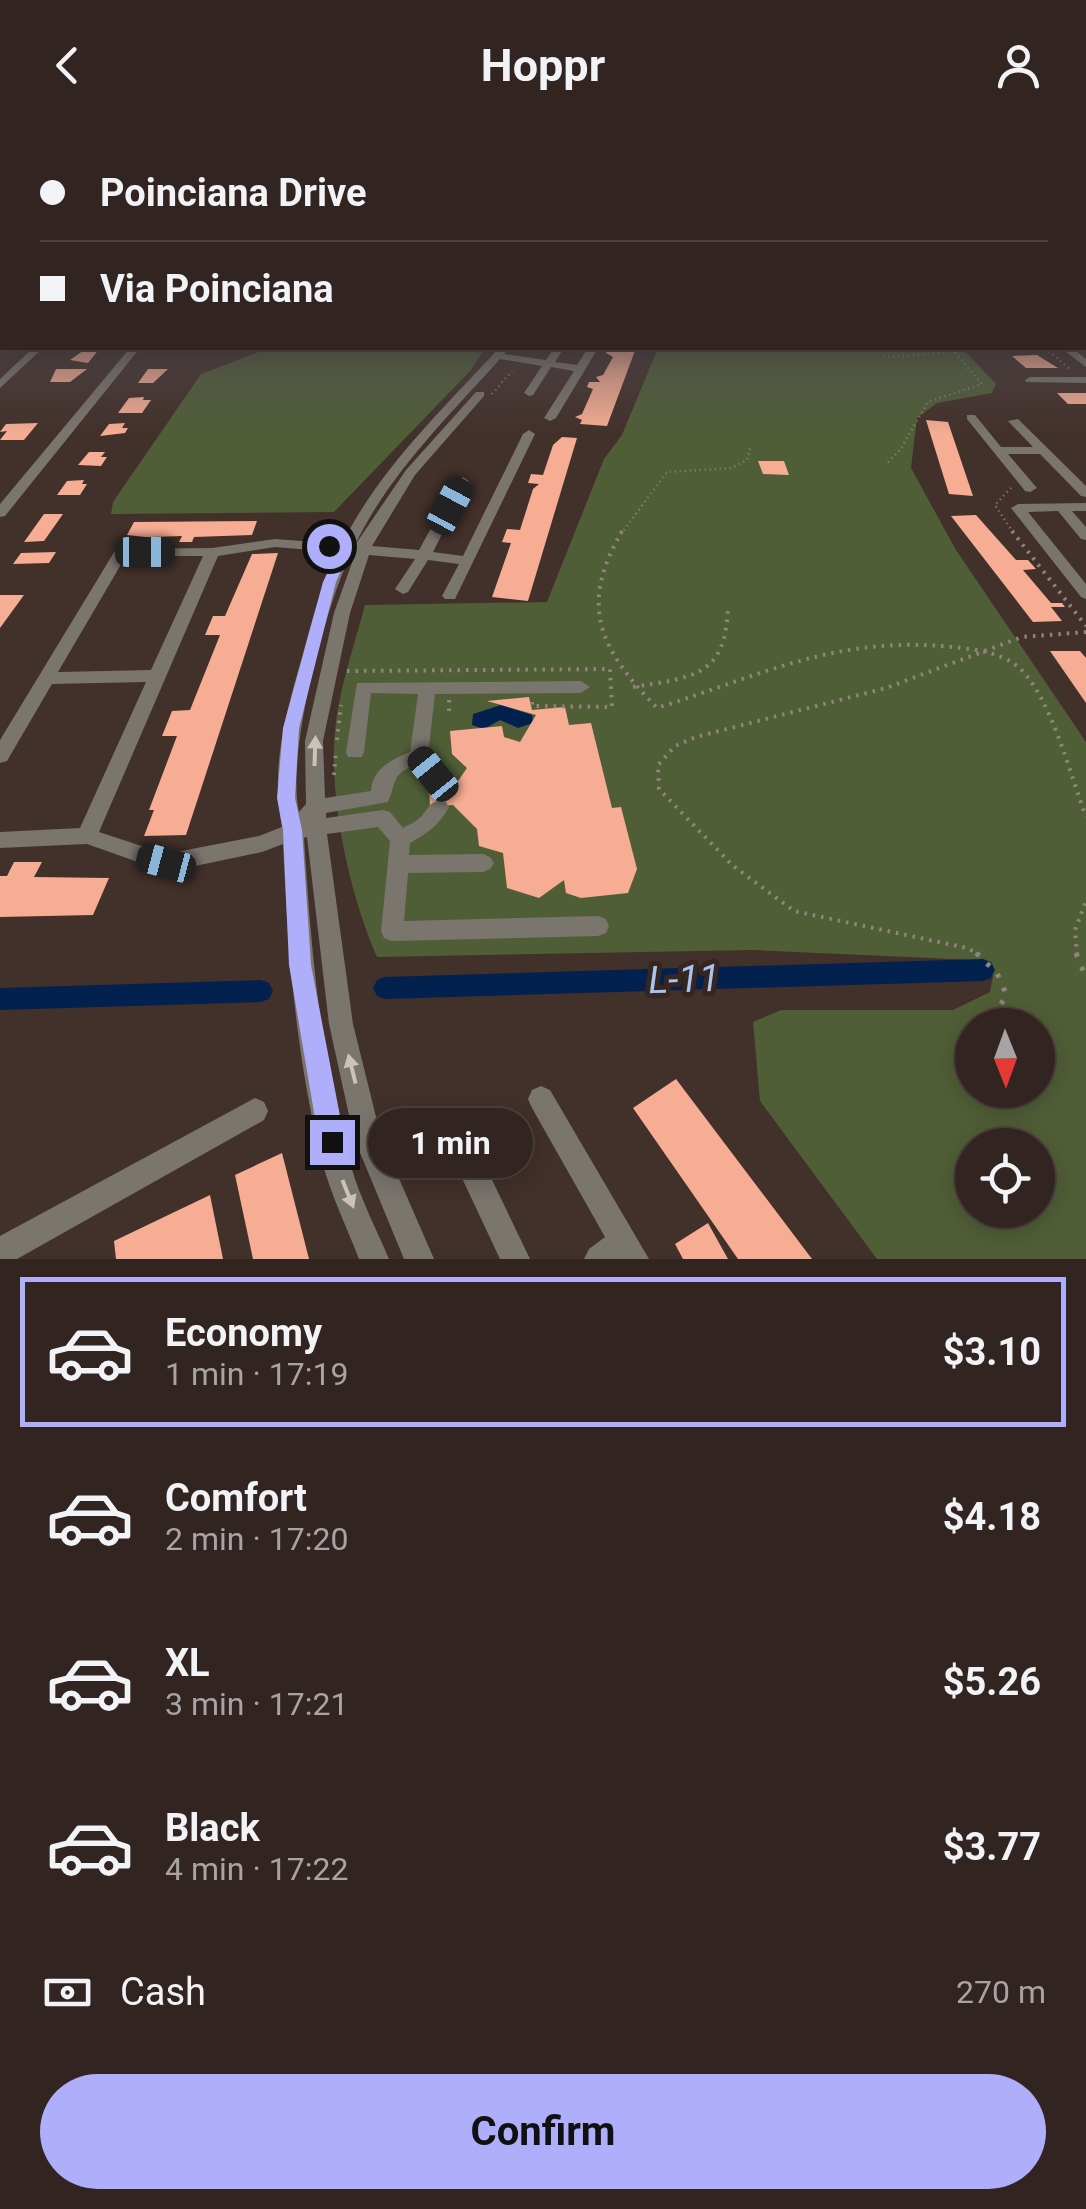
<!DOCTYPE html>
<html lang="en">
<head>
<meta charset="utf-8">
<style>
	body { margin:0; font-family:Roboto,sans-serif; background:#3a2c29; color:#f1f3f6; height:100vh; display:flex; flex-direction:column; font-size:38px; white-space:nowrap }
	* { box-sizing:border-box; margin:0 }
	p { font-size:32px; color:#a8a4a5 }
	.icon { flex:none; width:55px; height:55px; fill:none; stroke:currentColor; stroke-width:2; stroke-linecap:round; stroke-linejoin:round }
	.map { position:relative; height:1129px; overflow:hidden }
	.drawer { display:flex; flex-direction:column; background:#322420; flex:1 }
	.drawer>* { flex:none }
	.guide { position:absolute; left:0px; top:0px; width:1088px; height:220px; box-shadow:0 5px 25px #0003,0 0 0 2px #4d413e; display:grid; align-content:center; height:220px; padding:0 40px; background:#322420 }
	.needle { width:65px; rotate:179deg }
	.controls { position:absolute; left:955px; top:878px; display:grid; gap:20px }
	.controls a { display:grid; place-items:center; width:100px; height:100px; border-radius:50%; background:#322420; box-shadow:0 5px 25px #0003,0 0 0 2px #4d413e; font-size:50px }
	.end { position:absolute; width:45px; height:45px; margin:-22px; border:12px solid #afaefa; background:#111; box-shadow:0 0 0 5px #111 }
	.from { border-radius:50% }
	.bubble { position:absolute; height:70px; border-radius:35px; background:#322420; box-shadow:0 5px 25px #0003,0 0 0 2px #4d413e; font-size:32px; font-weight:700; line-height:70px; text-align:center }
	.car { position:absolute; width:30px; height:60px; margin:-30px -15px; border-radius:12px; box-shadow:0 0 8px 2px #0007; background:linear-gradient(#222 24%,#8ab4d8 0 40%,#222 0 76%,#8ab4d8 0 86%,#222 0) }
	.guide b { display:flex; align-items:center; gap:35px; height:95px; font-size:38px }
	.guide b+b { border-top:2px solid #4d413e }
	.guide i { width:25px; height:25px; background:#f1f3f6 }
	ul { padding:18px 0 0; list-style:none }
	li { display:flex; align-items:center; gap:30px; height:150px; margin:0 20px 15px; padding:0 20px; border:5px solid transparent; border-radius:0px }
	li div { flex:1 }
	li b { display:block; font-size:38px }
	li em { font-style:normal; font-weight:700 }
	li.on { border-color:#afaefa }
	li>.icon { width:90px; height:90px; stroke-width:1.5 }
	.pay { display:flex; align-items:center; gap:25px; height:110px; padding:0 40px; font-size:38px }
	.pay p { margin-inline-start:auto }
	.action { display:flex; gap:20px; margin-top:auto; padding:20px 40px }
	.action a { flex:1; height:115px; border-radius:60px; background:#afaefa; color:#111; font-size:40px; font-weight:700; line-height:115px; text-align:center }
	header { display:flex; justify-content:space-between; align-items:center; height:130px; padding:0 40px; background:#322420; font-size:45px; font-weight:700 }
	.map>svg:first-child { display:block }
</style>
</head>
<body>
<header><svg class="icon" aria-label="back" viewBox="0 0 24 24"><path d="M15 5l-7 7 7 7"/></svg>Hoppr<svg class="icon" aria-label="person" viewBox="0 0 24 24"><circle cx="12" cy="8" r="4"/><path d="M4 21q1-7 8-7t8 7"/></svg></header>
<div class="map">
<svg width="1086" height="1129" viewBox="0 0 1086 1129">
	<rect width="100%" height="100%" fill="#42302a"/>
	<path fill="#505e37" fill-rule="evenodd" d="M269,218h216l-14,22 -137,142 -223,2 2,-12 88,-128z
		M658,218h304l34,36 -4,9 -55,10 -20,15 -6,50 45,82 130,192v517h-209l-117,-158 -7,-79 28,-12h172l37,-18 3,-16 -18,-16 -223,-10 -375,7c-29,-66 -53,-175 -39,-248 6,-35 18,-70 27,-104l182,-3 57,-143 18,-24zM972,895h66v65h-66zM972,1015h66v65h-66z"/>
	<path fill="#02214f" d="M501,575l31,10 1,8 -15,5 -18,-8 -16,9 -12,-4 1,-11z"/>
	<g fill="none" stroke-linecap="round" stroke-linejoin="round">
		<path fill="#02214f" fill-rule="evenodd" d="M983,829l8,3 4,8 -4,8 -8,3 -598,18 -8,-3 -4,-8 4,-8 8,-3z
			M261,850l8,3 4,8 -4,8 -8,3 -261,8v-22z"/>
	</g>
	<path fill="#f6ad94" d="M87,218h13l-12,15 -18,-3z
		M636,218l-29,78 -27,-2 2,-4 -7,-3 7,-3 11,-25 -6,-2 2,-5h11l-4,-5 7,-2 10,-18 -7,-4 2,-4z
		M1037,225l21,13h-32l-14,-12z
		M56,239h31l-17,13h-20z
		M148,239h20l-15,14h-15z
		M1057,263h29v11h-18z
		M144,267l-1,3h8l-9,13h-24l11,-15z
		M926,290l22,2 25,74 -24,-2z
		M38,293l-14,17h-24l7,-9 -7,1 6,-8z
		M125,293l-3,5h6l-3,5 -25,3 9,-12z
		M562,307l15,1 -49,163 -36,-4 19,-54 -9,-1 5,-13 13,1 13,-41 6,-5 -11,-1 3,-9 12,1 10,-30z
		M89,322h16l-4,5h6l-6,9 -23,-1z
		M758,331h26l5,14 -26,-1z
		M84,350l-2,4h5l-7,11h-23l10,-14z
		M44,384h19l-19,27 -20,1z
		M976,385l40,45h12l8,9 -13,1 28,33h11l3,4h-14l11,14 -29,1 -82,-106z
		M257,391l-5,14 -58,2 -2,5h-13l3,-6 -30,1 -9,4 2,-4 -18,-2 7,-13z
		M56,422l-7,11 -36,1 8,-11z
		M278,423l-92,282 -42,1 10,-26h-5l28,-74h-15l10,-25 18,-1 30,-75h-15l8,-19h12l27,-62z
		M0,465h24l-24,33z
		M1050,521h30l6,7v45z
		M529,567l3,13 33,-3 4,18 22,-2 21,85 9,-1 16,62 -9,24 -47,5 -15,-5 -2,-13 -25,18 -32,-10 -4,-35 -24,-7 -2,-17 -24,-24 -23,2 -1,-23 29,-3 9,-13 -15,-14 -2,-23 52,-5 2,11 16,5 16,-27 -49,-14z
		M14,732h28l-8,15 75,1 -16,37 -93,2v-41h7z
		M676,949l136,180h-74l-105,-151z
		M282,1023l27,106h-56l-18,-84z
		M210,1065l13,64h-107l-2,-18z
		M708,1093l20,36h-45l-8,-15z"/>
	<g fill="none" stroke-linecap="round" stroke-linejoin="round">
		<path stroke="#92837d" stroke-width="2.5" stroke-dasharray="1 4" stroke-linecap="butt" d="M1045,218l26,22
			M883,227l57,-4 11,-5
			M492,264l20,-23
			M888,332l12,-12 28,-48 54,-18 -31,-36
			M1011,358l-16,17 19,29
			M621,404l46,-62 64,-4 16,-8 4,-15"/>
		<path stroke="#92837d" stroke-width="4" stroke-dasharray="2.5 6" stroke-linecap="butt" d="M622,401c-44,76 -22,118 35,177 105,-33 180,-73 295,-61 21,2 47,5 65,19 33,27 54,111 69,151
			M1012,401l74,95
			M347,541l263,-2 2,38 -80,-1v-4
			M633,557c61,-10 93,-10 95,-81
			M449,570v15
			M337,610l4,-35
			M334,645l2,-25
			M980,825l-13,-7 -173,-37 -62,-46 -73,-76 -1,-24 17,-19 21,-9 190,-49 136,-51 64,-5
			M1077,825l-2,-25 11,-29"/>
		<path stroke="#92837d" stroke-width="5" stroke-dasharray="4 11" stroke-linecap="butt" d="M976,823l21,20 10,23 -23,29
			M1076,823l10,25"/>
		<path fill="#7a756d" fill-rule="evenodd" d="M1085,147h1v5h-1z
			M1085,174h1v6h-1z
			M2,176v7l-2,1v-7z
			M33,218h10l-43,40v-9z
			M130,218h10l-135,168 -5,1v-13z
			M499,218h10l-5,6 42,6 8,-12h10l-9,14 22,3 11,-17h10l-42,70 -6,3 -6,-3 30,-47 -23,-4 -18,28 -4,1 -5,-3 18,-27 -42,-7c-52,58 -111,115 -145,186l51,-75 70,-78h8v4l-69,79 -43,71 47,4 38,-69 6,-4 6,4 -36,71 30,4 60,-122 6,-4 6,4 -80,165h-10l-3,-3 17,-32 -31,-4 -20,32 -5,2 -8,-5 20,-30 -46,-4 -19,58 -27,128 2,57 46,-7c1,-22 21,-32 39,-39l8,-58 -47,-1 -7,59 -2,5h-14l-2,-5 11,-69 224,-2 9,6 -9,6 -146,1 -7,61 19,29 -3,5h-14l-15,-24c-25,10 -18,18 -27,37l-62,11v5l57,-8 7,2 13,16c4,-3 10,-4 14,-8 12,-8 11,-23 29,-18l3,5c-10,18 -21,26 -39,36l-1,12 74,-1 7,3 4,6 -4,6 -7,3 -75,1 -4,48 194,-5 8,3 3,7 -3,7 -8,3 -206,5 -8,-3 -3,-7 9,-90 -12,-14 -51,7 26,190 28,113 53,122h-30l-50,-121 -25,-114 -22,-187 -3,1c7,110 16,221 47,328 9,32 25,62 38,93h-30c-12,-31 -27,-62 -36,-94 -27,-106 -35,-212 -40,-321l-21,8 -96,20 -79,-28 -87,4v-16l80,-4 66,-146 -94,2 -45,77 -7,2v-23l116,-191 96,-1 63,-9 67,5c37,-75 101,-135 157,-196zM275,417l62,5c-16,34 -25,68 -35,105 -16,56 -32,111 -20,170l-23,9 -93,18 -67,-22 119,-276zM351,423l4,1 -21,59 -29,128 1,63 -7,8c-13,-59 26,-203 52,-259zM126,426h77l-52,114 -93,2z
			M1061,218h11l14,11v8z
			M1030,247h56v6l-60,-1 -1,-2z
			M967,285h8l26,32h32l-25,-26 10,-2 68,67v11l-5,-1 -41,-42h-32l29,34 -7,4 -5,-1 -58,-72z
			M1086,373v8h-14l14,16v13l-5,-1 -23,-28 -30,1 58,72v15l-5,-2 -70,-89 7,-4z
			M541,956l9,4 99,169h-65l5,-10 16,-12 -73,-129 -4,-9 4,-9z
			M255,968l9,4 4,9 -4,9 -247,139h-17v-23z
			M459,998l10,4 61,127h-30l-55,-117 4,-10z"/>
	</g>
	<defs><path id="oneway-solid" d="M-6-.8H1V-3.2L6.5 0L1 3.2V.8H-6Z" transform="scale(2.5)"/></defs>
	<g fill="#cbc2bc">
		<use href="#oneway-solid" transform="translate(315 621) rotate(-88)"/>
		<use href="#oneway-solid" transform="translate(352 939) rotate(-104)"/>
		<use href="#oneway-solid" transform="translate(348 1064) rotate(68)"/>
	</g>
	<linearGradient id="sky" x2="0" y2="1"><stop stop-color="#241a17"/><stop offset="0.48" stop-color="#544e55"/><stop offset="1" stop-color="#544e55" stop-opacity="0"/></linearGradient>
	<rect width="1086" height="305" fill="url(#sky)"/>
	<path fill="#afaefa" d="M329,412l23,5 -16,35 -37,146 -4,70 7,32 9,135 34,177 -4,8 -9,4 -9,-4 -4,-8 -30,-177 -6,-135 -6,-32 6,-70 40,-146 15,-32 -14,-1 -2,-3z"/>
	<g text-anchor="middle" dominant-baseline="central" stroke-width="10" stroke-linejoin="round" paint-order="stroke">
		<g font-size="38" font-style="italic" fill="#a7c5f3" stroke="#372620">
			<text transform="translate(684 849) rotate(-2)">L-11</text>
		</g>
	</g>
</svg>
<div class="controls">
<a><svg class="needle" viewBox="-14 -14 28 28"><path d="M0-13l5 13h-10z" fill="#e53935"/><path d="M0 13l5-13h-10z" fill="#a8a4a5"/></svg></a>
<a><svg class="icon" aria-label="locate" viewBox="0 0 24 24"><circle cx="12" cy="12" r="6"/><path d="M12 2v4M12 18v4M2 12h4M18 12h4"/></svg></a>
</div>
<i class="end from" style="left:329px;top:416px"></i>
<i class="end" style="left:332px;top:1012px"></i>
<div class="bubble" style="left:368px;top:978px;width:165px">1 min</div>
<i class="car" style="left:450px;top:376px;rotate:28deg"></i>
<i class="car" style="left:145px;top:422px;rotate:90deg"></i>
<i class="car" style="left:433px;top:644px;rotate:321deg"></i>
<i class="car" style="left:166px;top:733px;rotate:285deg"></i>
<div class="guide">
<b><i class="from"></i>Poinciana Drive</b>
<b><i></i>Via Poinciana</b>
</div>
</div>
<section class="drawer">
<ul>
<li class="on"><svg class="icon" aria-label="car" viewBox="0 0 24 24"><path d="M5 17H2v-5l4-1 3-4h7l3 4 3 1v5h-3M9 17h6M6 11h13"/><circle cx="7" cy="17" r="2"/><circle cx="17" cy="17" r="2"/></svg><div><b>Economy</b><p>1 min · 17:19</p></div><em>$3.10</em></li>
<li><svg class="icon" aria-label="car" viewBox="0 0 24 24"><path d="M5 17H2v-5l4-1 3-4h7l3 4 3 1v5h-3M9 17h6M6 11h13"/><circle cx="7" cy="17" r="2"/><circle cx="17" cy="17" r="2"/></svg><div><b>Comfort</b><p>2 min · 17:20</p></div><em>$4.18</em></li>
<li><svg class="icon" aria-label="car" viewBox="0 0 24 24"><path d="M5 17H2v-5l4-1 3-4h7l3 4 3 1v5h-3M9 17h6M6 11h13"/><circle cx="7" cy="17" r="2"/><circle cx="17" cy="17" r="2"/></svg><div><b>XL</b><p>3 min · 17:21</p></div><em>$5.26</em></li>
<li><svg class="icon" aria-label="car" viewBox="0 0 24 24"><path d="M5 17H2v-5l4-1 3-4h7l3 4 3 1v5h-3M9 17h6M6 11h13"/><circle cx="7" cy="17" r="2"/><circle cx="17" cy="17" r="2"/></svg><div><b>Black</b><p>4 min · 17:22</p></div><em>$3.77</em></li>
</ul>
<div class="pay"><svg class="icon" aria-label="cash" viewBox="0 0 24 24"><path d="M3 7h18v10H3z"/><circle cx="12" cy="12" r="2"/></svg>Cash<p>270 m</p></div>
<div class="action"><a>Confirm</a></div>
</section>
</body>
</html>
